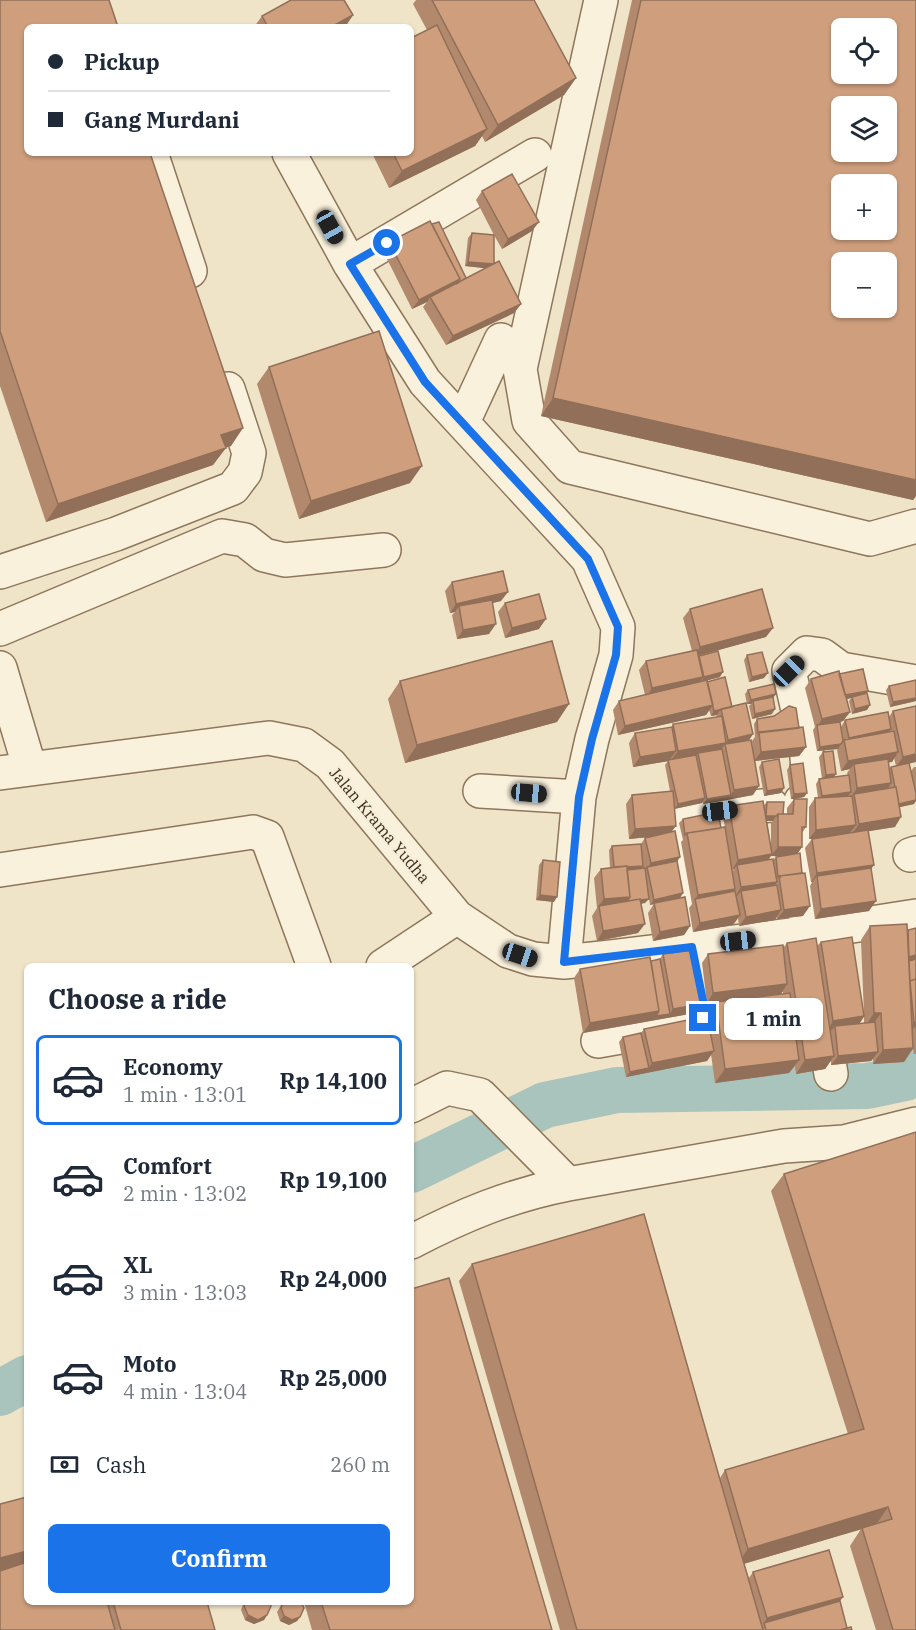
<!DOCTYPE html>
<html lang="en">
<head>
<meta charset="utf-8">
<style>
	body { margin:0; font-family:"IBM Plex Serif",serif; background:#f6f6f7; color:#1f2937; height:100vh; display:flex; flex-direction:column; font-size:22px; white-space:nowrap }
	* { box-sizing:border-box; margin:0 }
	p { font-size:20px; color:#747a83 }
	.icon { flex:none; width:33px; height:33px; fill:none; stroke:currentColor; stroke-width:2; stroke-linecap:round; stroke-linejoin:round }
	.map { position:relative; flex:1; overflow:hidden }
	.panel { position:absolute; left:24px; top:963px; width:390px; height:642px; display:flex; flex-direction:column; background:#fff; border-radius:9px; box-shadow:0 2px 4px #0004 }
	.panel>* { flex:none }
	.banner { position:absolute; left:24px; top:24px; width:390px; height:132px; border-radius:9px; box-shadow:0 2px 4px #0004; display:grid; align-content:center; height:132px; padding:0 24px; background:#fff }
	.tools { position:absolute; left:831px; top:18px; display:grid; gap:12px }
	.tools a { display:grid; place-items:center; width:66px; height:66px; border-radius:9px; background:#fff; box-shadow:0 2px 4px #0004; font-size:30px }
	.end { position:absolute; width:27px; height:27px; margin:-14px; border:8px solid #1a73e8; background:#fff; box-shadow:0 0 0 3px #fff }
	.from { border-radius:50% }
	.bubble { position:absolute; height:42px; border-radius:9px; background:#fff; box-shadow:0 2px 4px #0004; font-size:20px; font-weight:800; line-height:42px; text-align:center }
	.car { position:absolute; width:18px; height:36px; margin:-18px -9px; border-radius:8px; box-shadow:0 0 4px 2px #0007; background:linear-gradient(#222 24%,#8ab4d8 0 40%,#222 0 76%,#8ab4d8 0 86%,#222 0) }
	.banner b { display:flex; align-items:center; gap:21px; height:57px; font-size:22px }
	.banner b+b { border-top:2px solid #e0e1e3 }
	.banner i { width:15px; height:15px; background:#1f2937 }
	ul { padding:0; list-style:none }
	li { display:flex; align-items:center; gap:18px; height:90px; margin:0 12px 9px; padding:0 12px; border:3px solid transparent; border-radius:9px }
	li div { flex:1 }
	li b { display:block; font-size:22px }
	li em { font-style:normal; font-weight:800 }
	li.on { border-color:#1a73e8 }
	li>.icon { width:54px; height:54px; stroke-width:1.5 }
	h2 { padding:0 24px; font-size:27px; line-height:72px }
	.pay { display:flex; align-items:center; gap:15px; height:66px; padding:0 24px; font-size:22px }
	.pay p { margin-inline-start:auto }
	.primary-button { display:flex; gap:12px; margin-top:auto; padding:12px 24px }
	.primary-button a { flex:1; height:69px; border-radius:9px; background:#1a73e8; color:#fff; font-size:24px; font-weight:800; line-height:69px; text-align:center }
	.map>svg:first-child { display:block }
</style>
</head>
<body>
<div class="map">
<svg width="916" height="1630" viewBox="0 0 916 1630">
	<rect width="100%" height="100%" fill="#f0e4c8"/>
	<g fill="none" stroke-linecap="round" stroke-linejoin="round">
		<path stroke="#a9c4bc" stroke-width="46" d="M411,1170l134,-65 72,-15 250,-4 38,-8 11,-7
			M0,1393l27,-15"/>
		<defs>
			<path id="minor" d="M601,0l-81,369 9,52 41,46 300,72 46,-13
				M151,153l39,118
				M289,153l61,111 75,118 163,177 30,68 -2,28 -24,84 -13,58 -15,165
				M350,264l185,-109
				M463,422l38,-82
				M0,572l116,-38 117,-46 12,-16 4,-19 -21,-64
				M0,629l222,-93 23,4 19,15 21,5 99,-10
				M0,668l30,101
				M0,773l269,-35 35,7 26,19 127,153 51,34 25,8 31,3 47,-5 196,-24 109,-17
				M480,791l99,6
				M910,855l6,-2
				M0,870l253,-38 14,5 47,129
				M806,918l-5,-117 9,-7 -4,-49 -17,-74 18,-18 15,2 19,14 75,13
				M383,966l74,-49
				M822,1020l9,54
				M598,1041l91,-16 14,-6 3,-9 -14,-63 -18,-128 11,-5 86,-9
				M411,1106l36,-18 33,7 88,89 216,-38 60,-4 72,-18
				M411,1242c52,-27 100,-47 157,-58"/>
		</defs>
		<use href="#minor" stroke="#8d765c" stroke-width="36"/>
		<use href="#minor" stroke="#faf1dc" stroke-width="33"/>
	</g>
	<path fill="#b2896c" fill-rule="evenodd" d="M0,0l27,27 204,419 -6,1 -12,18 -167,57 -46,-136z
		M416,0h118l42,78 -12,17 -79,47 -3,-6 -7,10 -86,42 -17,-35h39l16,-123 -14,-26z
		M632,0h284v496l-3,4 -372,-84z
		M353,15l-8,12h-91l8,-11z
		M482,191l50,40 -30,18 -8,-14v29l27,40 -7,9 -68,32 -23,-38 4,-5 -15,7 -29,-58 6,-9 75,37 22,-11 -21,-2 3,-28 4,-5 22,2 -18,-35z
		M269,367l141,116 -111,36 -42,-135z
		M452,582l49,19 -9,2 -3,31 -32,5 -5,-24 3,-3 -5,1 -5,-22z
		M505,603l34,26 -34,9 -7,-26z
		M690,609l76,28 -68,18 22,22 -19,5v-1l-1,1h7l25,25 21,27 -4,6 4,13 -1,-12 3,-4 -1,-13 3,-5 42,9 7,19 -7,9 -44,5 -2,34 -50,9v-3l-1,2 -28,6 -3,23 9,25 -3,4 3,37 10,28 -6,9 -31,6 -5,-28 6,-9 -4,1 -2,-13 -3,11 -4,1 -3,29 -41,8 -5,-25 5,-8 -3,-30 7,-9 9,-1 -1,-18 3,-4 29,-2 4,-6 4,-1 -20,2 -3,-35 6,-9 38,-4 -5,-26 3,-4 -35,6 -4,-24 6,-10 36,-5 2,-4 43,-7 1,-2 -6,1 -2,-6 -3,5 -88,20 -5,-25 6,-9 26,-6 -6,-25 7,-9 46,-10 -9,-33z
		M747,655l17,23 -15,4 -5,-22z
		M839,674l27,19 4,12 -3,5 -15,4 -3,-13 2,-3 -5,1 4,13 -7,9 -3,1 1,5 4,-7 44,-3 4,-6 18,60 3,-4h2v34l-2,3 -14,3 -5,20 -27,4 6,34 -3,3 -2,43 -54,8 -5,-33 2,-4h-1l-6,-34 7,-9h-3v-32l6,-9h3l-2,-14 3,-5h3l-3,-22 4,-5 13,22 -3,4 15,-2 -1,-3 3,-4 -9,2 -4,-21 1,-1 -21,2 -4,-21 2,-3 -10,-39 6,-9zM894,758l2,8 -5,1 -2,2v-7h3z
		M916,680v21l-26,6 -4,-17 3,-4z
		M400,681l157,41 -152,41 -17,-64z
		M748,690l28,4 -3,4 -1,16 -20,5 -3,-13 2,-2h-4l-2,-10z
		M762,762l22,26 -3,5 -17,3 -5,-29z
		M790,765l17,28 -3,4 -9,2 11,28 -4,6v14l-5,7 6,62 -26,3v-3l-2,4 -36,6 -1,-8 -5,7 -40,7 -4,-24 3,-4 -11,-62 2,-2 -4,-17 4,-4 38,9 11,45 2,-4 -2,1 -9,-54 6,-10 35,-1 3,-3 16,12h4v-6l7,-9h-3l-4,-29zM767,821h6l-2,2v25zM771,856h6l-4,4h-5z
		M543,860l11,42 -18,-2 3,-35z
		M870,926l38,4 8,29v95h-2l-1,-5 -9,13 -31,2v-5l-2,2 -40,4v-4l-6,8 -29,5 -1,-8 -6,7 -74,10 -4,-29 -4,7 -81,16 -7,-35 4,-5 18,-4 3,-4 62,-13 10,-14 67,-8v-3l-2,3 -74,9 -5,-40 6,-9 75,-6 4,-5 30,3 4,-4 43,73 -3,-75zM864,1017v6l-5,1z
		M663,954l38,50 -6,9 -112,20 -9,-55 6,-9 71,-8 9,-2z
		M916,1132v498h-40l-26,-84 11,-17 -117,35 5,14 4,-6 87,29 7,27 5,2h-292l-101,-349 13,-17 248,214 5,-8 123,-36 -77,-243 13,-17z
		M27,1602h180l8,28h-215z
		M244,1602h26l-3,13 -3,5 -10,4 -9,-4 -4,-10z
		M283,1602h18l-1,15 -3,4 -8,4 -9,-4 -3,-9z
		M304,1602h107l141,28h-240z"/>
	<path fill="#916f58" d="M353,15l-8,12h-14z
		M576,78l-12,17 -79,47 13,-17z
		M487,129l-12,17 -86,42 13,-17z
		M539,222l-7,9 -30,18 6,-10z
		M468,262l26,2 -3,5 -26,-3z
		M460,279l2,3 -32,15 -3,5 -15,7 7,-9z
		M521,304l-7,9 -68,32 7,-9z
		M553,398l363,82v16l-3,4 -372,-84z
		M243,428l-12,18 -22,7 12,-18z
		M226,448l-13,17 -167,57 12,-18z
		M422,466l-12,17 -111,36 12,-18z
		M508,592l-7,9 -41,10 -1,-5 -4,6 -5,1 6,-9z
		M546,619l-7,10 -34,9 7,-10z
		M496,624l-7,10 -32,5 6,-9z
		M773,628l-7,9 -72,20 6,-10z
		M723,672l-3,5 -19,5 3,-5z
		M768,673l-4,5 -15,4 3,-5z
		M703,677l-6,10 -51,11 6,-10z
		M868,691l-4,4 -12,2 -1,1 -11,3 4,-5z
		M776,694l-4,5 -19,2 -2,3h-4l4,-4z
		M916,698v3l-26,6 3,-5z
		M569,704l-12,18 -152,41 12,-18z
		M713,705l-7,10 -88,20 7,-9z
		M870,705l-3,5 -15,4 3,-5z
		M775,709l-3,5 -20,5 3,-5z
		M720,710l-3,5 -6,1 3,-5z
		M850,712l-7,9 -26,7v-1l5,-8z
		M891,729l-7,10 -40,5 5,-6z
		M753,734l-6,9 -22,1 -6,8 -21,1 -2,3 -25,4 7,-9 48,-8 2,-3z
		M841,744l-3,5 -21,2 3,-4z
		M806,747l-7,9 -45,5 7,-9z
		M676,751l-7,10 -36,6 7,-10z
		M898,752l-6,10 -38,6v-4l-4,5 -9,2 7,-10z
		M916,754v8l-20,5 7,-10z
		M836,774l-3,4 -11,2 4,-5z
		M891,783l-6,10 -31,1 -3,3 6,-9z
		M759,786l-6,9 -26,5 7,-10z
		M784,788l-3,5 -17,3 3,-5z
		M851,792l-4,5 -29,3 4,-4z
		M807,793l-3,4 -13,2 3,-5z
		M731,795l-4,5 -24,4 4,-5z
		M705,798l-3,5 -28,6 4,-5z
		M916,800l-2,4 -18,4 3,-4z
		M766,816h10l-3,5h-10z
		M901,817l-6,10 -43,7 7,-10z
		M856,825l-7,9 -40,5 7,-9z
		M676,826l-7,9 -40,4 6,-10z
		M778,847h24l-7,10 -24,-1z
		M772,854l-6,10 -29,1 -3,4 -2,1 6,-10z
		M680,857l-6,9 -27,1 -3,5 7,-9z
		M874,865l-7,9 -50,2 -5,6h-1l6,-9z
		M643,866l-3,5 -16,1 -10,-4z
		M777,882l-6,9h-30l-4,5 -2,1 6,-10z
		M735,889l-7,9 -33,1 -4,5 7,-9z
		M683,893l-3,5 -30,7 4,-5z
		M540,895l17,2 -3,5 -18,-2z
		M630,897l19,2 -4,4 -46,5v-2l-2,2 7,-9z
		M876,901l-7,10 -54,8 6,-10z
		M810,906l-7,10 -26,3 7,-9z
		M781,910l-6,10 -36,6 7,-9z
		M740,915l-7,10 -40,7 7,-9z
		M645,924l-7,9 -41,8 6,-10z
		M690,926l-6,9 -31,6 7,-9z
		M916,955v4l-11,3 3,-5z
		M787,984l-6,10 -74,9 6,-10z
		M701,1004l-6,9 -112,20 7,-10 69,-12 11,3 3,-5z
		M874,1013h7l-10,14h-6z
		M864,1016l-6,10h-23l-3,4 -5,1 6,-10z
		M916,1022v8l-1,-4 -3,5 -4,1 6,-9z
		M913,1048l-9,14 -31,2 10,-14z
		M714,1051l-7,10 -81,16 4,-5 19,-4 3,-5z
		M878,1052l-7,9 -40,4 7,-9z
		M834,1056l-9,13 -29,5 9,-14z
		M799,1060l-10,13 -74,10 10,-14z
		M888,1507l-12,18 -140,41 12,-17z
		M27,1551v14l-27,7v-14z
		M843,1597l-10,13 -69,13 3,-5z
		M248,1615h19l-3,5 -10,4 -9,-4z
		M284,1616l16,1 -3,4 -8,4 -9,-4z"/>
	<path fill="#cf9f7d" stroke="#916f58" stroke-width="1.5" fill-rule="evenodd" d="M0,0h109l9,27h-91v126h123l93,275 -22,7 5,13 -168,56 -58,-173z
		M291,0h53l9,15 -22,12h-63l-6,-11z
		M432,0h102l42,78 -78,47z
		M641,0h275v480l-363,-82zM842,28h44v46h-44zM842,106h44v46h-44zM842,184h44v46h-44zM842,262h44v46h-44z
		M437,25l50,104 -85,42 -9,-18h18v-115z
		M512,174l27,48 -31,17 -26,-48z
		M430,221l30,58 -41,21 -30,-58z
		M439,222l27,56 -10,6 4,-5 -28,-55z
		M472,233l22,2v29l-26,-2z
		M499,261l22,43 -68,32 -23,-39z
		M379,331l43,135 -111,35 -42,-134z
		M503,571l5,21 -52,12 -4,-22z
		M762,589l11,39 -73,19 -10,-38z
		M539,594l7,25 -34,9 -7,-25z
		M492,600l4,24 -33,6 -4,-24z
		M552,641l17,63 -152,41 -17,-64z
		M697,650l6,27 -51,11 -6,-27z
		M718,651l5,21 -19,5 -5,-21z
		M762,652l6,21 -16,4 -5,-22z
		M863,669l5,22 -23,4 -6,-21z
		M839,671l11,41 -28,7 -11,-40z
		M725,677l7,30 -18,4 -7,-29z
		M707,680l6,25 -88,21 -6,-25z
		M916,680v18l-23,4 -4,-16z
		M774,684l2,10 -25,6 -3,-10z
		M867,693l3,12 -15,4 -3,-12z
		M773,697l2,12 -20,5 -2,-13z
		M746,703l7,31 -25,6 -7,-31z
		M789,706l7,2 3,20 -41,5 -1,-14 17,-3z
		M916,706v48l-13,3 -10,-46z
		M888,712l3,17 -42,9 -4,-18z
		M722,716l4,27 -48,8 -5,-27z
		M840,722l3,19 -2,3 -21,3 -3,-22z
		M672,727l4,24 -36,6 -5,-24z
		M803,727l3,20 -45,5 -2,-20z
		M894,731l4,21 -50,9 -4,-21z
		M751,740l8,46 -25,4 -9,-46z
		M722,749l9,46 -24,4 -9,-46z
		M833,751l3,23 -10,1 -3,-23z
		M696,755l9,43 -27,6 -10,-44z
		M779,759l5,29 -17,3 -5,-29z
		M888,759l3,24 -34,5 -3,-24z
		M803,763l4,30 -13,1 -4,-29z
		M909,763l7,30v7l-17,4 -3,-17h-1l-4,-20z
		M849,775l2,17 -29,4 -3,-17z
		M896,787l5,30 -42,7 -5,-30z
		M673,791l3,35 -41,3 -3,-34z
		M852,796l4,29 -40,5 -1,-32z
		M794,799h13l-1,28h-4v20h-24v-33h15z
		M763,801l9,53 -34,6 -9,-54z
		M767,802h17l-1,12h-5l-2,2h-10z
		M718,812l3,16 -34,5 -2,2 -2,-16z
		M725,827l10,62 -37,6 -11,-62z
		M868,830l6,35 -57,8 -5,-34z
		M675,831l5,26 -29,6 -6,-25z
		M641,844l2,22 -16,1v-1l-13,1 -2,-21z
		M800,853l2,20 -23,3 1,1h-2l-2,-20z
		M773,859l4,23 -36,5 -4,-22z
		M543,860l17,2 -3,35 -17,-2z
		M677,861l6,32 -29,7 -7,-33z
		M627,866l3,31 -26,2 -3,-30z
		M645,868l4,31 -9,1v-1l-13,2 3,-4 -3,-27z
		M871,868l5,33 -55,8 -4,-33z
		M805,873l5,33 -26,4 -5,-34z
		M777,885l4,25 -35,7 -5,-26z
		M735,891l5,24 -40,8 -5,-24z
		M685,897l5,29 -30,6 -6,-29z
		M640,899l5,25 -42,7 -4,-25z
		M907,924l6,124 -30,2 -2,-37h-7l-4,-87z
		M916,928v27l-7,2 -1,-27z
		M852,937l12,79 -31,5 -12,-79z
		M816,938l18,118 -29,4 -18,-117z
		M783,945l4,39 -74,9 -5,-39z
		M692,950l9,54 -28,5 -10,-55z
		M650,957l9,54 -69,12 -10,-54z
		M660,959l10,55 -14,2 3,-5 -8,-50z
		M916,959v20l-6,2 -1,-20z
		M916,979v43l-2,1 -4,-42z
		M790,993l9,67 -74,9 -9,-67z
		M707,1016l7,35 -62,12 -8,-34z
		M875,1022l3,30 -40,4 -3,-30z
		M641,1033l8,35 -19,4 -7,-35z
		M916,1132v498h-23l-31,-102 30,-9 -4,-12 -140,42 -23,-79 139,-41 -80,-255z
		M644,1214l119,416h-186l-105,-366z
		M449,1278l103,352h-222l-9,-28h90v-313z
		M27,1497v54l-27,7v-54z
		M829,1550l14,47 -76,21 -14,-46z
		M27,1562v40h80l8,28h-115v-59z
		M840,1601l7,27 -7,2h-74l-2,-7z
		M113,1602h94l8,28h-94z
		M246,1602h24l1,4 -4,9 -9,5 -10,-5 -4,-9z
		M283,1602h18l3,6 -4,9 -8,3 -8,-4 -3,-8z
		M851,1627l1,3h-12z"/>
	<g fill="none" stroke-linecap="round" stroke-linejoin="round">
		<path stroke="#1a73e8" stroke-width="8" d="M387,243l-37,21 75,118 163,177 30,68 -2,28 -24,84 -13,58 -15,165 128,-15 13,63 -2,8"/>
	</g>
	<g text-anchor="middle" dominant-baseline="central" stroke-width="5" stroke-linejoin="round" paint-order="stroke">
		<g font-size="16" fill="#3d2e20" stroke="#f7eed8">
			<text transform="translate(380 825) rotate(50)">Jalan Krama Yudha</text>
		</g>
	</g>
</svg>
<div class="tools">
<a><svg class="icon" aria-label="locate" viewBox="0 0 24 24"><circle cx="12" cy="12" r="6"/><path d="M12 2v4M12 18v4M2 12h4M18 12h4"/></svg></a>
<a><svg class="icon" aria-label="layers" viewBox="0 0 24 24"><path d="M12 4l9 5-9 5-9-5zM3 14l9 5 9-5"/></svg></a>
<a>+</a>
<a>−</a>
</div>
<i class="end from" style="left:387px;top:243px"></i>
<i class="end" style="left:703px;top:1018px"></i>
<div class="bubble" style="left:724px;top:998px;width:99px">1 min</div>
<i class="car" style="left:330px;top:227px;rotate:151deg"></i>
<i class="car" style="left:789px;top:671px;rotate:45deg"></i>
<i class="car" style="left:529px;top:793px;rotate:95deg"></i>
<i class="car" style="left:720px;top:811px;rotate:83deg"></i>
<i class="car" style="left:738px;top:941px;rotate:83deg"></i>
<i class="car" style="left:520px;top:955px;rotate:108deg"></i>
<div class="banner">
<b><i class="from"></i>Pickup</b>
<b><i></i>Gang Murdani</b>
</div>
<section class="panel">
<h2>Choose a ride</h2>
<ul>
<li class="on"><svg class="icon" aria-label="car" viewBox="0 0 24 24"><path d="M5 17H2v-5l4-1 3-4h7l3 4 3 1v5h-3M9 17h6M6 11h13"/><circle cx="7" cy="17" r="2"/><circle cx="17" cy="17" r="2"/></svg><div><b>Economy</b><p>1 min · 13:01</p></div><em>Rp 14,100</em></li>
<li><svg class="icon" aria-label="car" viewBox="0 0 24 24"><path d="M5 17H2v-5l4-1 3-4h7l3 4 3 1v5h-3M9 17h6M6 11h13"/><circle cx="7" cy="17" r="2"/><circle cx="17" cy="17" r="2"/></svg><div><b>Comfort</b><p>2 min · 13:02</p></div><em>Rp 19,100</em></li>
<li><svg class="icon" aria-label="car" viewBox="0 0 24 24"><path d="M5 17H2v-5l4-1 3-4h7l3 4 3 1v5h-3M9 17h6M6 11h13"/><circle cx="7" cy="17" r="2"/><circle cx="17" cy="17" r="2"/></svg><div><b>XL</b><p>3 min · 13:03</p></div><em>Rp 24,000</em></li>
<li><svg class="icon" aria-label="car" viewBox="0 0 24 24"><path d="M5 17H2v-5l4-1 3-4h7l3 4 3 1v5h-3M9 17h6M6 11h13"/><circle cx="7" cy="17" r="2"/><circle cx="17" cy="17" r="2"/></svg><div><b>Moto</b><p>4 min · 13:04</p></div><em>Rp 25,000</em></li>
</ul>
<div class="pay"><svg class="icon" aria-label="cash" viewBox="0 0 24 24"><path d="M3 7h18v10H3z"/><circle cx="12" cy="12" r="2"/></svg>Cash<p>260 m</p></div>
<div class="primary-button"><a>Confirm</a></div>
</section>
</div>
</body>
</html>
